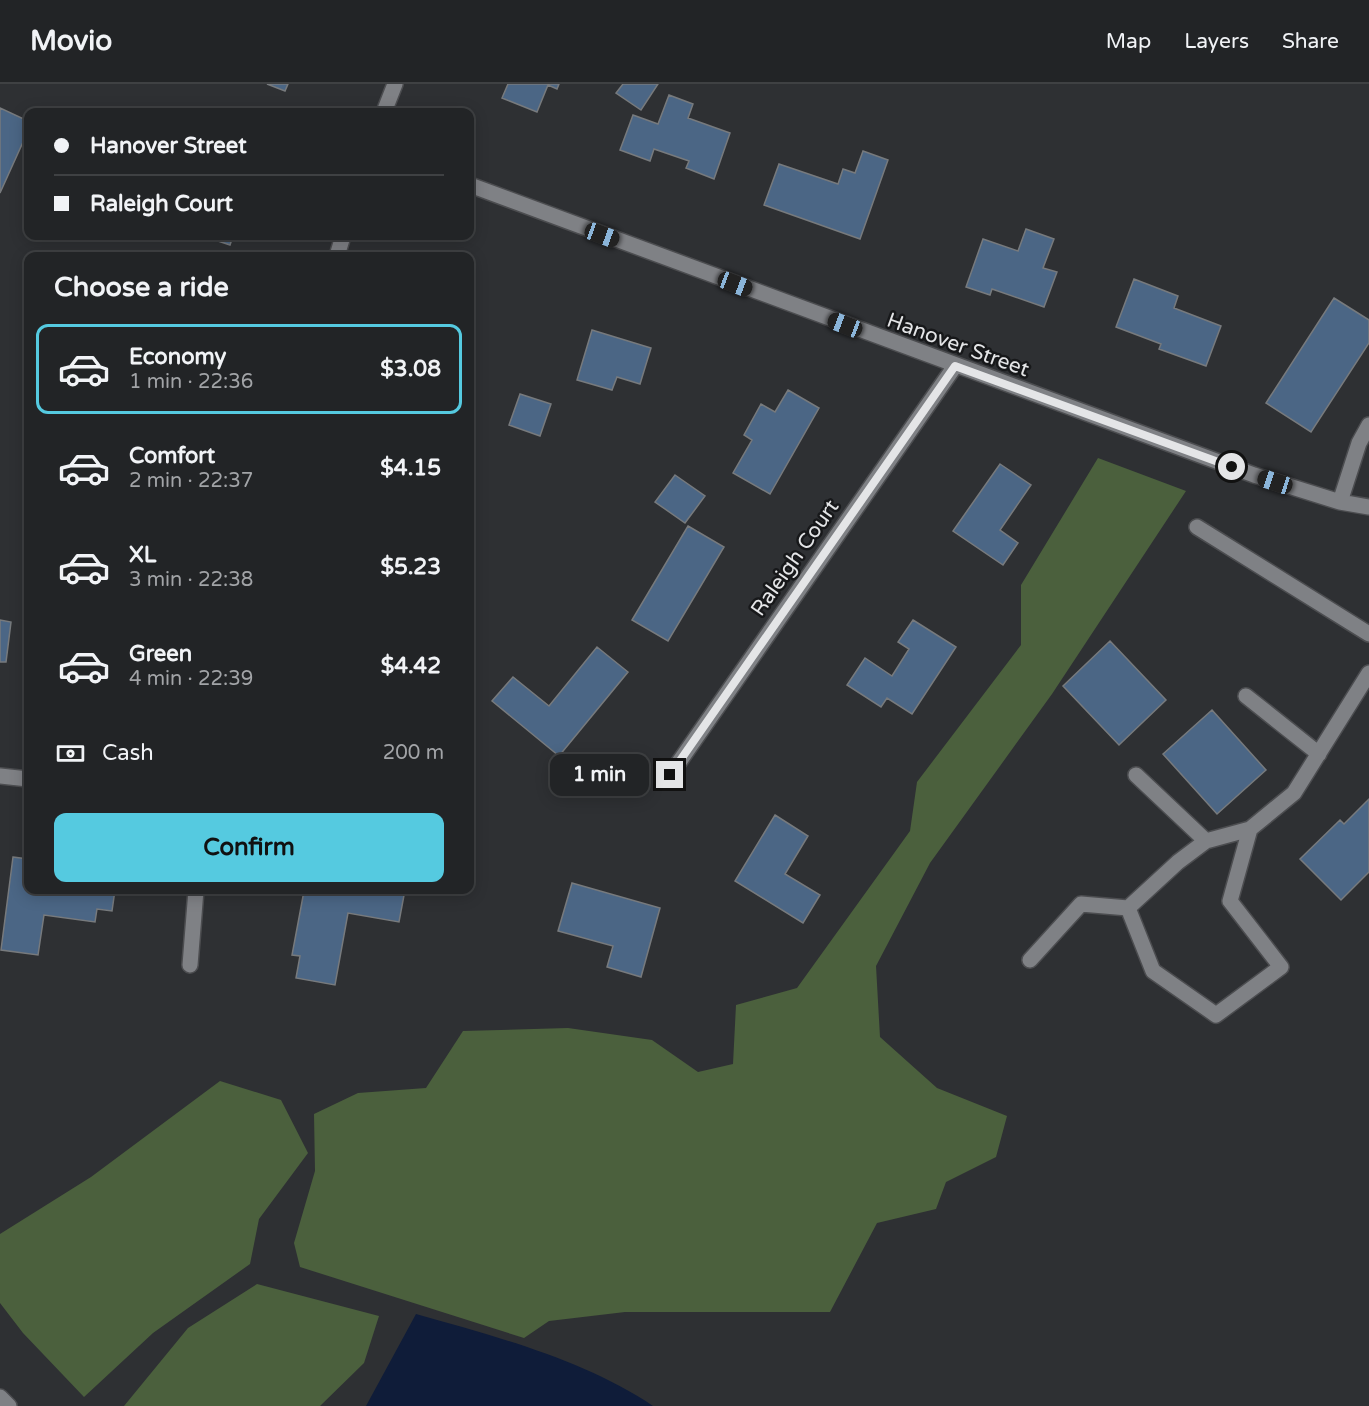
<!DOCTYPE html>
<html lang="en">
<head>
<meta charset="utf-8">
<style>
	body { margin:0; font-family:"Varela Round",sans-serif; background:#2a2c2e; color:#f1f3f6; height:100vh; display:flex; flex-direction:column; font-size:22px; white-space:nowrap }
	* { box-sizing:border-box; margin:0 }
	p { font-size:20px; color:#a2a4a7 }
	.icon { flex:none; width:33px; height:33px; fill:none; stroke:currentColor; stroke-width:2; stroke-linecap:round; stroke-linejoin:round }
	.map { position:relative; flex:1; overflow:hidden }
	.side { position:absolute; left:24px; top:168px; width:450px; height:642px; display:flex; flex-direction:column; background:#222426; border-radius:12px; box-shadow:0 3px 15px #0003,0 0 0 2px #3f4143 }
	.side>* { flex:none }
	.guide { position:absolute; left:24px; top:24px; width:450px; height:132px; border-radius:12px; box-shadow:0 3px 15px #0003,0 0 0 2px #3f4143; display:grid; align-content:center; height:132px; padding:0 30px; background:#222426 }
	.end { position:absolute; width:27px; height:27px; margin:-14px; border:8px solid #e4e5e7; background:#111; box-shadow:0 0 0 3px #111 }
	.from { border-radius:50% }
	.bubble { position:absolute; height:42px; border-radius:12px; background:#222426; box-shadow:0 3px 15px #0003,0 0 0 2px #3f4143; font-size:20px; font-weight:700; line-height:42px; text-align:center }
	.car { position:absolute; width:18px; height:36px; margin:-18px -9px; border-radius:8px; box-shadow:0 0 4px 2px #0007; background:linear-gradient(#222 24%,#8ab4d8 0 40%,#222 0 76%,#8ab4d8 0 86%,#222 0) }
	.guide b { display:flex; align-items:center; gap:21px; height:57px; font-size:22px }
	.guide b+b { border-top:2px solid #3f4143 }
	.guide i { width:15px; height:15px; background:#f1f3f6 }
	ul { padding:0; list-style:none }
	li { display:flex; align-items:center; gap:18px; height:90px; margin:0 12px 9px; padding:0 18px; border:3px solid transparent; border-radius:12px }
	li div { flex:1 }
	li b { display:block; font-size:22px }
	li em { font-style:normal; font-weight:700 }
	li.active { border-color:#55cae0 }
	li>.icon { width:54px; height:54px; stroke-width:1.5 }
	h2 { padding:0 30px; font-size:27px; line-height:72px }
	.pay { display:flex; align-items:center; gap:15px; height:66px; padding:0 30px; font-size:22px }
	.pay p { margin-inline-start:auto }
	.primary-button { display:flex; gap:12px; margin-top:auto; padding:12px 30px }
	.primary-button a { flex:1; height:69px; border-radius:12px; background:#55cae0; color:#111; font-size:24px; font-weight:700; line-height:69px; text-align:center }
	header { display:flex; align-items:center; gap:36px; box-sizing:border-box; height:84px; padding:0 30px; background:#222426; border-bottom:2px solid #3f4143 }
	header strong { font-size:28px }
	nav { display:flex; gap:33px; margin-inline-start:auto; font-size:21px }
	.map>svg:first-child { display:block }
</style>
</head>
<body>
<header>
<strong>Movio</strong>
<nav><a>Map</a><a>Layers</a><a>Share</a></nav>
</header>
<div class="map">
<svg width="1369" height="1322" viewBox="0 0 1369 1322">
	<rect width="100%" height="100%" fill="#2e3033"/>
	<path fill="#4b603d" d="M1098,374l88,33 -134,203 -122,169 -54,103 4,71 57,51 70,28 -11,41 -50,25 -10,27 -59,14 -47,89h-205l-76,9 -25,17 -224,-71 -6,-24 21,-72 -1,-57 44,-21 68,-5 37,-57 105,-3 84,12 46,32 35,-8 3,-59 61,-17 113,-157 7,-49 104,-137v-60z
		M220,997l61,19 27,53 -49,66 -9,45 -97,69 -69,64 -61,-64 -23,-30v-69l91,-57z
		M257,1200l122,32 -15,47 -44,43h-196l64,-78z"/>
	<path fill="#0f1c39" d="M416,1230c78,22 169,46 237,92h-287z"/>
	<path fill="#4b6685" stroke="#777a7d" stroke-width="1.5" d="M267,0h21l-3,7z
		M508,0h51l-2,5 -9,-4 -11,27 -35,-14z
		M623,0h35l-17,26 -25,-17z
		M669,11l24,9 -5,14 42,15 -16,46 -28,-11 3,-7 -35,-12 -4,12 -30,-11 13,-35 25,9z
		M0,24l28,13v10l-28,62z
		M863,67l25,9 -28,79 -96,-34 15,-41 59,20 5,-15 12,4z
		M1026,145l28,10 -11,29 14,4 -13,35 -52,-18 -2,6 -24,-8 17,-48 35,12z
		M203,152h30l-3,9z
		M1134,195l44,17 -4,12 47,18 -15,40 -47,-17 2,-5 -45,-17z
		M1334,214l35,22v23l-58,89 -45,-29z
		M592,246l59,18 -11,36 -23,-7 -5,13 -35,-10z
		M788,306l31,18 -49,86 -37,-21 19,-33 -8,-5 17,-31 14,8z
		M520,310l31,10 -11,32 -31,-11z
		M1000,380l31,21 -31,45 18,13 -15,22 -50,-34z
		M675,391l30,21 -20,27 -30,-21z
		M688,442l36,21 -56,94 -36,-21z
		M0,536l11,2 -5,40h-6z
		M913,536l43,27 -44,67 -25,-16 -6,9 -34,-22 18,-27 27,18 17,-27 -11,-7z
		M1110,557l56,59 -47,45 -56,-59z
		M597,563l31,25 -69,84 -67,-55 21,-24 36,29z
		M1212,626l54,60 -49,44 -54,-60z
		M1369,715v73l-28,28 -41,-41 40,-39 4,4z
		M775,731l33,21 -23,38 35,21 -17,28 -68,-42z
		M13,773l15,2v31h87l-3,21 -15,-2 -2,13 -51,-7 -6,40 -37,-5z
		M572,799l88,25 -19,69 -34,-10 6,-21 -55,-15z
		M312,806h93l-6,32 -51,-9 -13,72 -39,-7 4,-22 -8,-1 12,-64 8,2z"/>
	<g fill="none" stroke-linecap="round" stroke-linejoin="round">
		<defs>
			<path id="minor" d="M384,28l11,-28
				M470,101l784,290 86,27 29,5
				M337,172l6,-20
				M1340,418l19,-59 10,-18
				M1197,443l172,107
				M1246,612l73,58
				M670,691l285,-409
				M1136,691l70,66
				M0,692l28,3
				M1128,824l25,63 63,44 65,-48 -51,-66 20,-72
				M1030,876l51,-56 47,4 50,-46 28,-21 44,-12 44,-36 75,-120
				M190,881l6,-75
				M0,1313l9,9"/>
		</defs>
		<use href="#minor" stroke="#4c4d50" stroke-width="18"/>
		<use href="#minor" stroke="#7f8185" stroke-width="15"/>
	</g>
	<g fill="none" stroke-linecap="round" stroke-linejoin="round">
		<path stroke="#e4e5e7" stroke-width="8" d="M670,691l285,-409 277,101"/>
	</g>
	<g text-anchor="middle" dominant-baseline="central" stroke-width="5" stroke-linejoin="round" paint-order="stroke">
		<g font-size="21" fill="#e4e5e7" stroke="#17181a">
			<text transform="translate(958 261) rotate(20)">Hanover Street</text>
			<text transform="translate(795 474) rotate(-55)">Raleigh Court</text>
		</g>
	</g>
</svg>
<i class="end from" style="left:1232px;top:383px"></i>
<i class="end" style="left:670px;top:691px"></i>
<div class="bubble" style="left:550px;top:670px;width:99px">1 min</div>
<i class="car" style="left:602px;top:151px;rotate:110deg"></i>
<i class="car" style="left:735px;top:200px;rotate:111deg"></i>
<i class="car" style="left:845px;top:241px;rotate:291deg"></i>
<i class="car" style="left:1275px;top:398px;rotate:288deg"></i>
<div class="guide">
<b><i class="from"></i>Hanover Street</b>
<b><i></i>Raleigh Court</b>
</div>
<section class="side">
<h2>Choose a ride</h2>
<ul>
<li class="active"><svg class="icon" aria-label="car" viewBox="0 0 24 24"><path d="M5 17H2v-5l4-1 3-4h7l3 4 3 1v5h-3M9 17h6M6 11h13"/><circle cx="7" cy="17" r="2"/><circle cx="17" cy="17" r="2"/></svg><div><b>Economy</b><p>1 min · 22:36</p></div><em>$3.08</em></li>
<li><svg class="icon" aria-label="car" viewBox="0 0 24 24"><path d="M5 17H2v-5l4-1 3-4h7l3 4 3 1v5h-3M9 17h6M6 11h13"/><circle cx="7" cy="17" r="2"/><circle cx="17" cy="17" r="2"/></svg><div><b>Comfort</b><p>2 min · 22:37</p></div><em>$4.15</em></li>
<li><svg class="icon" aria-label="car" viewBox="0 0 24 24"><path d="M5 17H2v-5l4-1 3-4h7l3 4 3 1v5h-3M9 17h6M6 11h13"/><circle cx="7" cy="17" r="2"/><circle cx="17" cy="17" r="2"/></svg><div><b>XL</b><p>3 min · 22:38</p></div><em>$5.23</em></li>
<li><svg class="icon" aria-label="car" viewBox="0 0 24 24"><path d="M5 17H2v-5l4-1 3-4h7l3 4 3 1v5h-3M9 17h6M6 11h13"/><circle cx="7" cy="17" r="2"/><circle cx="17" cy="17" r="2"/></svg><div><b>Green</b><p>4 min · 22:39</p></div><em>$4.42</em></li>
</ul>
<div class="pay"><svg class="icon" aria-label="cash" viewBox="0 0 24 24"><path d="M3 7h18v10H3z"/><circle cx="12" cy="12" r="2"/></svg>Cash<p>200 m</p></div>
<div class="primary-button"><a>Confirm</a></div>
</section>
</div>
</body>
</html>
